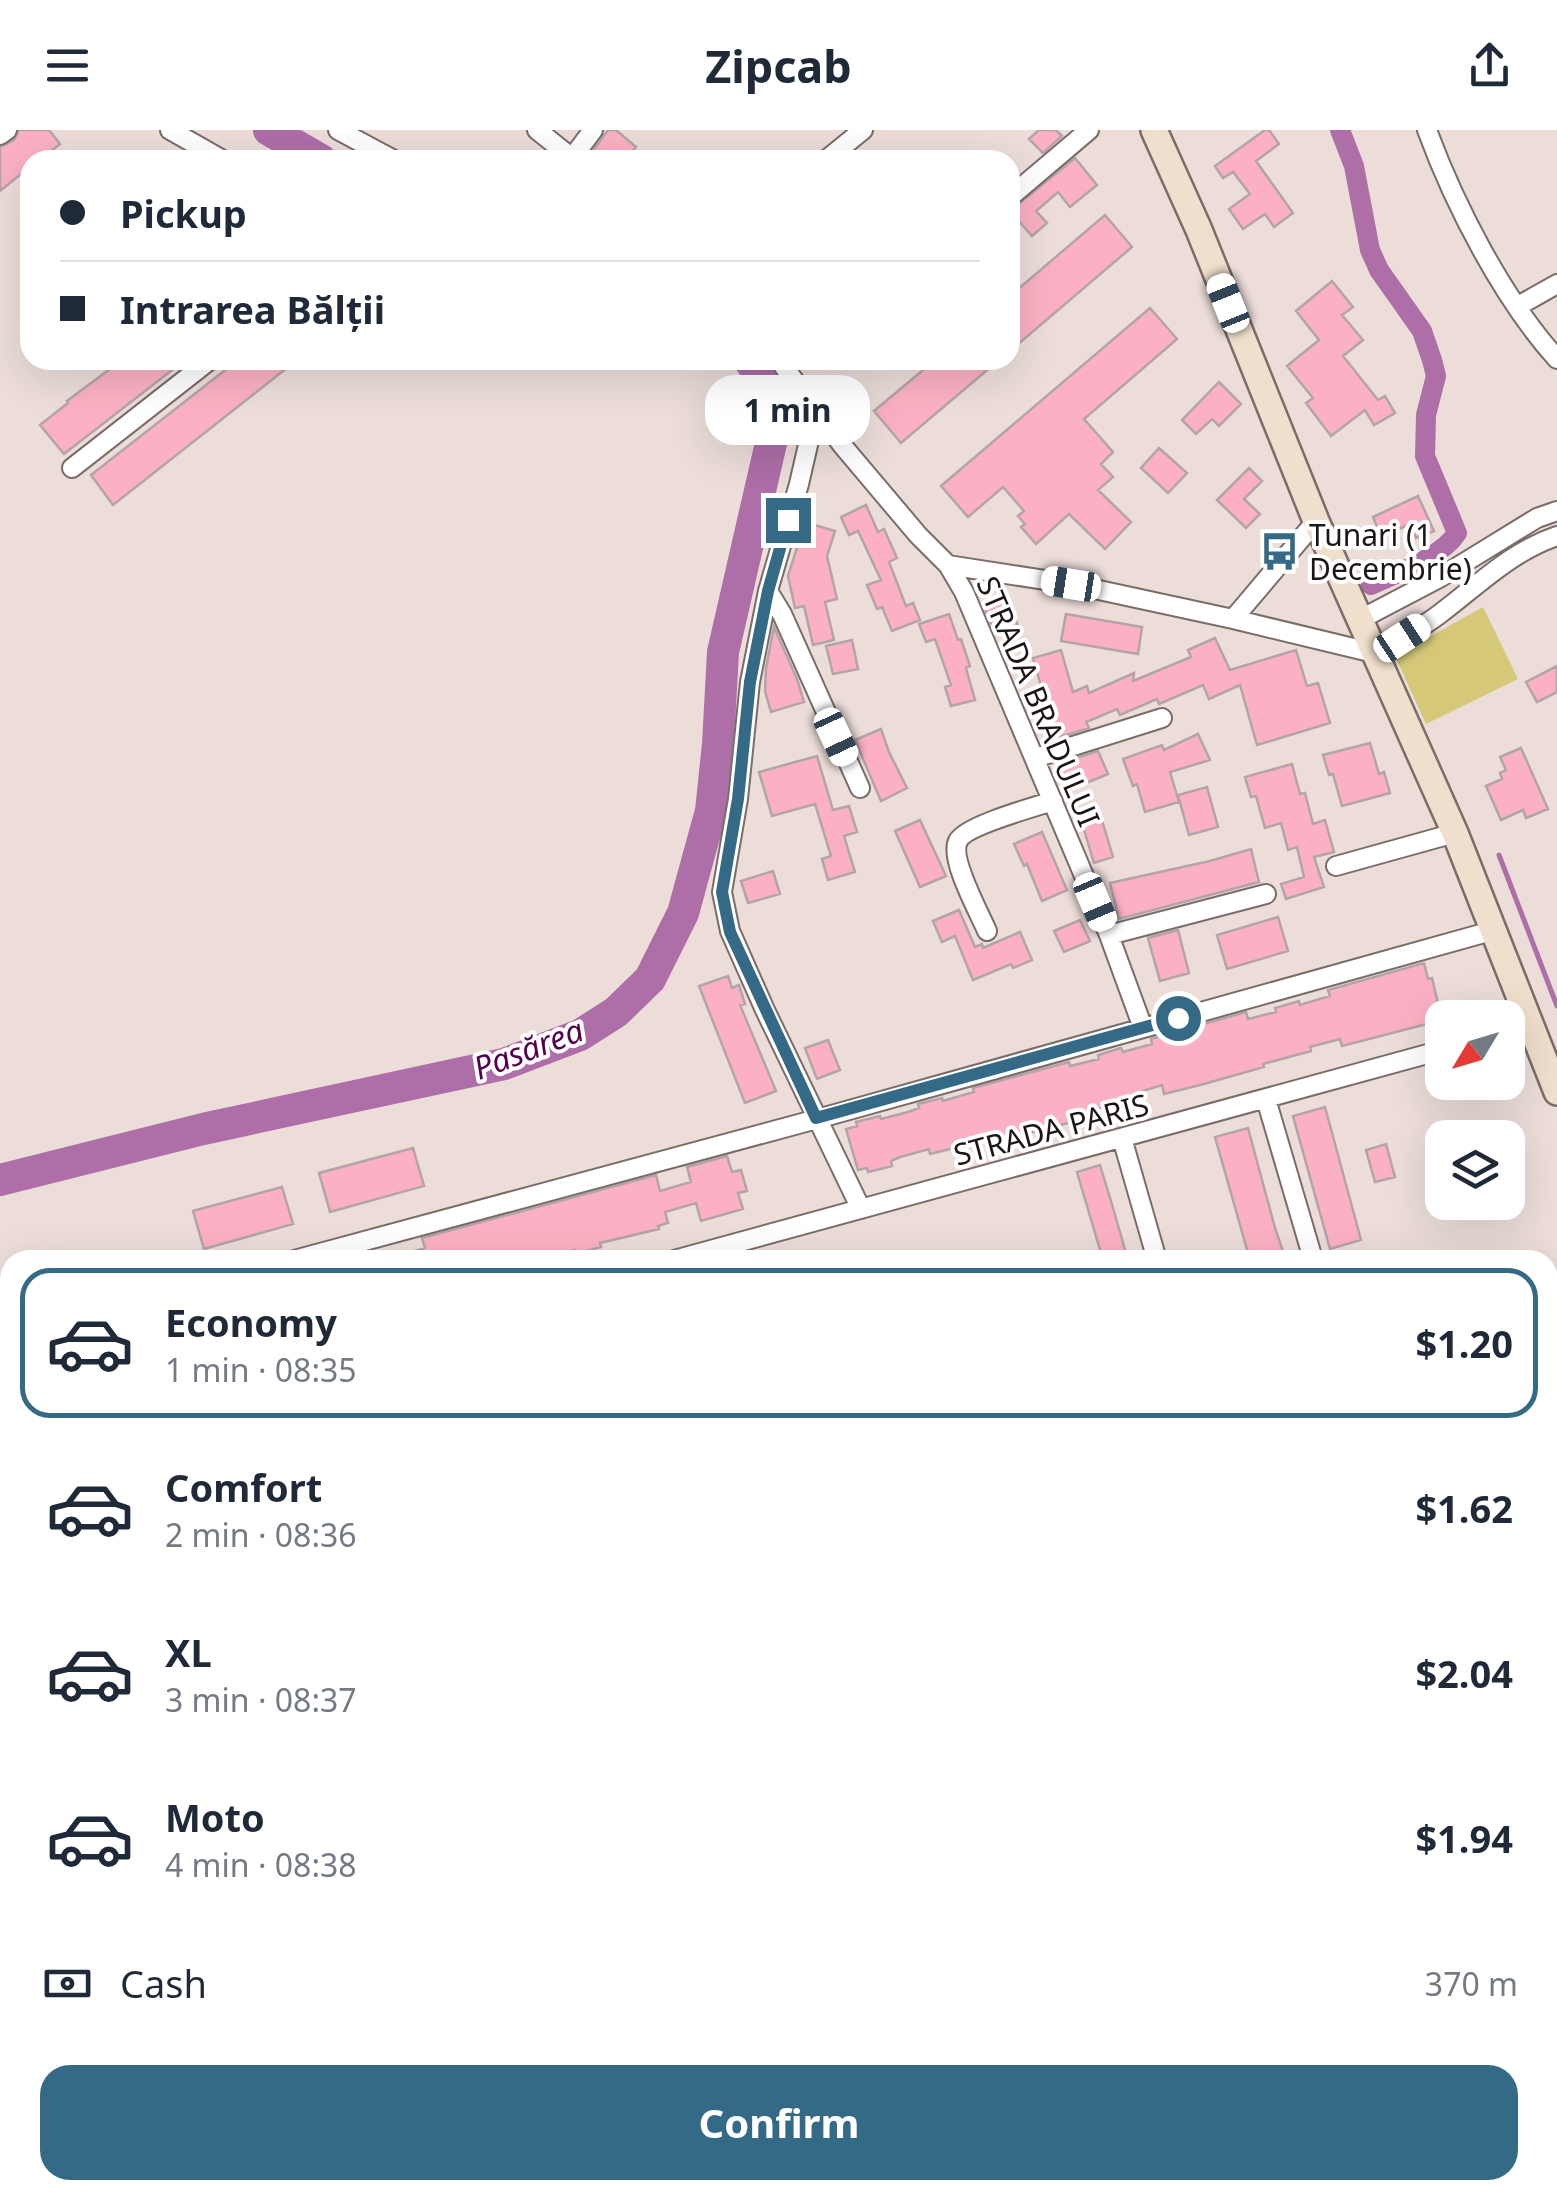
<!DOCTYPE html>
<html lang="en">
<head>
<meta charset="utf-8">
<style>
	body { margin:0; font-family:"Noto Sans",sans-serif; background:#f6f6f7; color:#1f2937; height:100vh; display:flex; flex-direction:column; font-size:38px; white-space:nowrap }
	* { box-sizing:border-box; margin:0 }
	p { font-size:32px; color:#747a83 }
	.icon { flex:none; width:55px; height:55px; fill:none; stroke:currentColor; stroke-width:2; stroke-linecap:round; stroke-linejoin:round }
	.map { position:relative; flex:1; overflow:hidden }
	.panel { position:absolute; left:0px; top:1120px; width:1558px; height:950px; display:flex; flex-direction:column; background:#fff; border-radius:30px 30px 0 0; box-shadow:0 10px 40px #0002 }
	.panel>* { flex:none }
	.hud { position:absolute; left:20px; top:20px; width:1000px; height:220px; border-radius:30px; box-shadow:0 10px 40px #0002; display:grid; align-content:center; height:220px; padding:0 40px; background:#fff }
	.needle { width:65px; rotate:232deg }
	.controls { position:absolute; left:1425px; top:870px; display:grid; gap:20px }
	.controls a { display:grid; place-items:center; width:100px; height:100px; border-radius:20px; background:#fff; box-shadow:0 10px 40px #0002; font-size:50px }
	.end { position:absolute; width:45px; height:45px; margin:-22px; border:12px solid #346a85; background:#fff; box-shadow:0 0 0 5px #fff }
	.from { border-radius:50% }
	.bubble { position:absolute; height:70px; border-radius:30px; background:#fff; box-shadow:0 10px 40px #0002; font-size:32px; font-weight:700; line-height:70px; text-align:center }
	.car { position:absolute; width:30px; height:60px; margin:-30px -15px; border-radius:12px; box-shadow:0 0 8px 2px #0007; background:linear-gradient(#fff 24%,#345 0 40%,#fff 0 76%,#345 0 86%,#fff 0) }
	.hud b { display:flex; align-items:center; gap:35px; height:95px; font-size:38px }
	.hud b+b { border-top:2px solid #e0e1e3 }
	.hud i { width:25px; height:25px; background:#1f2937 }
	ul { padding:18px 0 0; list-style:none }
	li { display:flex; align-items:center; gap:30px; height:150px; margin:0 20px 15px; padding:0 20px; border:5px solid transparent; border-radius:30px }
	li div { flex:1 }
	li b { display:block; font-size:38px }
	li em { font-style:normal; font-weight:700 }
	li.current { border-color:#346a85 }
	li>.icon { width:90px; height:90px; stroke-width:1.5 }
	.pay { display:flex; align-items:center; gap:25px; height:110px; padding:0 40px; font-size:38px }
	.pay p { margin-inline-start:auto }
	.cta { display:flex; gap:20px; margin-top:auto; padding:20px 40px }
	.cta a { flex:1; height:115px; border-radius:30px; background:#346a85; color:#fff; font-size:40px; font-weight:700; line-height:115px; text-align:center }
	header { display:flex; justify-content:space-between; align-items:center; height:130px; padding:0 40px; background:#fff; font-size:45px; font-weight:700 }
	.map>svg:first-child { display:block }
</style>
</head>
<body>
<header><svg class="icon" aria-label="menu" viewBox="0 0 24 24"><path d="M4 6h16M4 12h16M4 18h16"/></svg>Zipcab<svg class="icon" aria-label="share" viewBox="0 0 24 24"><path d="M12 15V3M7 8l5-5 5 5M5 13v7h14v-7"/></svg></header>
<div class="map">
<svg width="1557" height="2070" viewBox="0 0 1557 2070">
	<rect width="100%" height="100%" fill="#ecddd9"/>
	<path fill="#d5c979" d="M1483,477l35,72 -92,45 -31,-68z"/>
	<g fill="none" stroke-linecap="round" stroke-linejoin="round">
		<path stroke="#ae6ea8" stroke-width="5" d="M1499,725l58,151"/>
		<path stroke="#ae6ea8" stroke-width="20" d="M1340,0l14,36 16,84 9,20 43,61 10,29 4,16 -10,39 -1,41 32,77c-15,24 -60,40 -86,52"/>
		<path stroke="#ae6ea8" stroke-width="32" d="M269,0l52,30
			M0,1050l203,-51 301,-65 76,-29 36,-23 34,-33 33,-66 28,-102 7,-67 5,-92 51,-222 -7,-45 -18,-25
			M18,2060l13,10"/>
	</g>
	<path fill="#fbb1c3" stroke="#b3a4a7" stroke-width="2.5" d="M19,0h30l11,14 -20,16h-10v7l-30,24v-44l14,-7z
		M608,0h8l20,17 -10,13h-40z
		M1039,0h17l6,6 -19,17 -14,-14z
		M1265,0h4l10,14 -23,17 37,52 -19,14 -9,-13 -22,15 -14,-20 21,-15 -17,-22 -10,6 -8,-12z
		M1075,28l22,27 -27,22 -12,-15 -22,19 11,12 -15,13 -22,-25z
		M1105,85l27,32 -122,104v-55z
		M1332,151l21,26 -11,8 21,25 -20,16 35,44 7,-4 10,17 -21,12 -9,-15 -34,26 -25,-33 7,-5 -26,-32 32,-26 -23,-29z
		M1150,178l27,31 -93,80 29,33 -12,12 12,13 -15,13 33,32 -26,27 -36,-35 -33,30 -15,-17 4,-3 -7,-8 6,-5 -21,-24 -35,30 -27,-31z
		M122,230h63l-121,94 -24,-29 28,-22 -1,-2z
		M238,230h59l-184,145 -22,-30z
		M935,230h64l-98,83 -27,-32z
		M1219,252l22,22 -22,22 -7,-7 -16,15 -14,-14z
		M1159,318l28,25 -19,20 -27,-25z
		M1249,338l13,13 -18,18 16,15 -14,14 -29,-28z
		M1418,366l16,35 -18,7 -6,-14 -29,13 -8,-20z
		M866,375l12,27 6,-3 13,29 -8,4 17,44 7,-3 7,17 -28,11 -10,-24 -5,2 -10,-24 14,-5 -23,-49 -9,4 -8,-18z
		M805,392l30,9 -8,25 10,43 -12,3 9,38 -21,5 -9,-39 -9,2 -7,-32z
		M1008,470l10,26 -22,9 -11,-25z
		M949,484l9,26 3,-1 9,27 -4,2 9,32 -24,6 -6,-19 6,-2 -16,-46 -9,3 -7,-18z
		M1066,484l76,13 -4,27 -77,-13z
		M774,497l23,52 7,23 -33,10 -6,-21 1,-23z
		M1215,508l15,32 66,-20 11,36 11,-3 12,40 -73,22 -17,-60 -31,14 -6,-14 -44,19 -2,-5 -37,16 -3,-6 -31,13 3,6 -35,11 -13,-34 5,-2 -13,-45 28,-8 12,42 14,-6 2,7 45,-20 -1,8 58,-24 -3,-7z
		M852,510l6,29 -25,5 -7,-28z
		M1557,536v26l-20,10 -11,-20z
		M881,599l8,23 18,36 -26,13 -26,-61z
		M1198,604l12,26 -40,12 9,30 -34,10 -8,-28 -4,2 -10,-27 39,-14 2,5z
		M1370,613l9,31 5,-2 6,21 -48,13 -9,-32 -4,1 -6,-20z
		M1521,618l27,61 -22,9 -3,-8 -22,10 -15,-34 16,-7 -2,-6 6,-3 -6,-13z
		M1098,621l10,23 -41,17 -10,-27z
		M817,626l16,54 16,-4 8,26 -13,4 11,36 -27,8 -6,-21 9,-3 -16,-52 -43,12 -13,-44z
		M1292,634l8,30 5,-1 8,31 12,-4 9,32 -20,5 10,30 -38,12 -5,-15 23,-7 -7,-30 -9,3 -7,-27 -16,5 -9,-32 -5,1 -6,-20z
		M1207,657l11,40 -29,8 -11,-40z
		M1101,687l12,40 -19,6 -12,-40z
		M920,690l26,56 -26,11 -25,-56z
		M1042,702l25,58 -25,11 -15,-37 -3,2 -10,-22z
		M1251,719l8,33 -140,37 -9,-36 100,-22z
		M773,741l7,23 -32,9 -7,-22z
		M959,780l16,37 7,-3 1,4 37,-16 12,28 -19,8 -2,-4 -38,16 -18,-44 -13,6 -9,-21z
		M1278,787l10,34 -61,18 -10,-34z
		M1080,790l10,21 -26,11 -10,-21z
		M1178,800l11,43 -29,8 -12,-43z
		M1424,833l4,16 4,-1 10,42 -100,26 -2,-7 -30,8 1,4 -48,13 1,3 -60,17 -40,10 -2,-9 -29,9 1,4 -48,14 1,6 -100,26 -3,-9 -31,8 1,5 -24,6 -1,-5 -29,8 -9,4 1,5 -24,6 -1,-4 -9,2 -12,-41 11,-3 -1,-4 24,-6 1,3 27,-7 11,-4 -1,-4 24,-6 1,3 31,-9 -1,-4 96,-26 1,4 29,-7 -1,-4 23,-7 2,4 29,-8 -1,-5 95,-27 2,7 28,-7 -1,-4 24,-7 1,4 30,-9 -2,-6z
		M728,846l4,12 7,-3 6,19 -5,1 36,86 -31,12 -46,-117z
		M828,910l12,30 -23,9 -12,-31z
		M1325,977l36,133 -31,9 -37,-133z
		M1248,998l27,100 11,32h-36l-35,-123z
		M1386,1014l9,33 -20,5 -9,-32z
		M413,1018l11,38 -94,26 -11,-39z
		M727,1026l5,16 9,-2 6,21 -9,2 5,16 -42,12 -5,-18 -31,9 3,11 -10,3 1,3 -59,14 1,4 -25,7 -1,-4 -41,10h-136l-1,-4 28,-8 -3,-10 234,-63 4,16 31,-9 -4,-15z
		M1100,1035l11,36 17,59h-25l-26,-88z
		M282,1057l11,37 -89,25 -11,-38z"/>
	<g fill="none" stroke-linecap="round" stroke-linejoin="round">
		<defs>
			<path id="street" d="M170,0l53,30
				M338,0l56,30
				M537,0l35,28 21,-28
				M1427,0c28,76 76,169 130,229
				M0,5l7,-5
				M826,30l37,-30
				M1010,67l79,-67
				M1518,176l39,-22
				M779,230l63,85 76,90 30,30 16,27 145,343 34,93
				M816,280l-17,74 -31,107 -18,91 -12,117 -16,93 8,39 35,79 96,199
				M72,338l138,-108
				M948,435l123,19 162,35 141,34c23,-12 46,-24 67,-40 37,-28 71,-62 116,-77
				M768,461l14,23 78,174
				M1233,489l83,-98
				M1359,490l82,-43 96,-59 20,-7
				M1035,628l127,-40
				M1336,736l119,-33
				M987,801c-8,-19 -38,-72 -29,-90 7,-15 76,-34 95,-40
				M1109,805l157,-41
				M1508,903l24,-6
				M1266,969l47,160
				M1122,1008l35,122
				M294,1130l523,-141 678,-189
				M674,1130l768,-210
				M0,1209l10,-3
				M1548,1228l9,-3
				M0,1308l10,-3
				M0,1331l10,35
				M1548,1461l9,-3
				M0,1653l10,-3
				M1548,2023l9,-3
				M1376,2070l37,-10"/>
			<path id="secondary" d="M1154,0l45,100 117,291 139,312 102,259"/>
		</defs>
		<use href="#street" stroke="#7a6d69" stroke-width="22"/>
		<use href="#secondary" stroke="#7a6d69" stroke-width="30"/>
		<use href="#street" stroke="#fff" stroke-width="18"/>
		<use href="#secondary" stroke="#efdfcc" stroke-width="25"/>
	</g>
	<g fill="none" stroke-linecap="round" stroke-linejoin="round">
		<path stroke="#346a85" stroke-width="12" d="M788,390l-20,71 -18,91 -12,117 -16,93 8,40 86,186 362,-100"/>
	</g>
	<defs>
		<symbol id="bus-bare" viewBox="-9 -9 18 18"><path d="M-5-6H5V4H4V6H2V4H-2V6H-4V4H-5ZM-3.5-4V0h7V-4ZM-3.5 1.2v1.5H-2V1.2ZM2 1.2v1.5H3.5V1.2Z" fill="#346a85" stroke="#fff" stroke-width="2.5" paint-order="stroke"/></symbol>
	</defs>
	<g fill-rule="evenodd">
		<use href="#bus-bare" x="1252" y="394" width="55" height="55"/>
	</g>
	<g text-anchor="middle" dominant-baseline="central" stroke-width="8" stroke-linejoin="round" paint-order="stroke">
		<g font-size="30" fill="#1b1514" stroke="#fff" text-anchor="start">
			<text x="1309" y="404">Tunari (1<tspan x="1309" dy="34">Decembrie)</tspan></text>
		</g>
		<g font-size="30" fill="#1b1514" stroke="#fff">
			<text transform="translate(1039 571) rotate(67)">STRADA BRADULUI</text>
			<text transform="translate(1051 999) rotate(-15)">STRADA PARIS</text>
		</g>
		<g font-size="32" font-style="italic" fill="#530050" stroke="#fff">
			<text transform="translate(528 918) rotate(-21)">Pasărea</text>
		</g>
	</g>
</svg>
<div class="controls">
<a><svg class="needle" viewBox="-14 -14 28 28"><path d="M0-13l5 13h-10z" fill="#e53935"/><path d="M0 13l5-13h-10z" fill="#747a83"/></svg></a>
<a><svg class="icon" aria-label="layers" viewBox="0 0 24 24"><path d="M12 4l9 5-9 5-9-5zM3 14l9 5 9-5"/></svg></a>
</div>
<i class="end from" style="left:1178px;top:888px"></i>
<i class="end" style="left:788px;top:390px"></i>
<div class="bubble" style="left:705px;top:245px;width:165px">1 min</div>
<i class="car" style="left:1228px;top:173px;rotate:338deg"></i>
<i class="car" style="left:1071px;top:454px;rotate:279deg"></i>
<i class="car" style="left:1402px;top:508px;rotate:57deg"></i>
<i class="car" style="left:836px;top:607px;rotate:155deg"></i>
<i class="car" style="left:1095px;top:772px;rotate:157deg"></i>
<div class="hud">
<b><i class="from"></i>Pickup</b>
<b><i></i>Intrarea Bălții</b>
</div>
<section class="panel">
<ul>
<li class="current"><svg class="icon" aria-label="car" viewBox="0 0 24 24"><path d="M5 17H2v-5l4-1 3-4h7l3 4 3 1v5h-3M9 17h6M6 11h13"/><circle cx="7" cy="17" r="2"/><circle cx="17" cy="17" r="2"/></svg><div><b>Economy</b><p>1 min · 08:35</p></div><em>$1.20</em></li>
<li><svg class="icon" aria-label="car" viewBox="0 0 24 24"><path d="M5 17H2v-5l4-1 3-4h7l3 4 3 1v5h-3M9 17h6M6 11h13"/><circle cx="7" cy="17" r="2"/><circle cx="17" cy="17" r="2"/></svg><div><b>Comfort</b><p>2 min · 08:36</p></div><em>$1.62</em></li>
<li><svg class="icon" aria-label="car" viewBox="0 0 24 24"><path d="M5 17H2v-5l4-1 3-4h7l3 4 3 1v5h-3M9 17h6M6 11h13"/><circle cx="7" cy="17" r="2"/><circle cx="17" cy="17" r="2"/></svg><div><b>XL</b><p>3 min · 08:37</p></div><em>$2.04</em></li>
<li><svg class="icon" aria-label="car" viewBox="0 0 24 24"><path d="M5 17H2v-5l4-1 3-4h7l3 4 3 1v5h-3M9 17h6M6 11h13"/><circle cx="7" cy="17" r="2"/><circle cx="17" cy="17" r="2"/></svg><div><b>Moto</b><p>4 min · 08:38</p></div><em>$1.94</em></li>
</ul>
<div class="pay"><svg class="icon" aria-label="cash" viewBox="0 0 24 24"><path d="M3 7h18v10H3z"/><circle cx="12" cy="12" r="2"/></svg>Cash<p>370 m</p></div>
<div class="cta"><a>Confirm</a></div>
</section>
</div>
</body>
</html>
